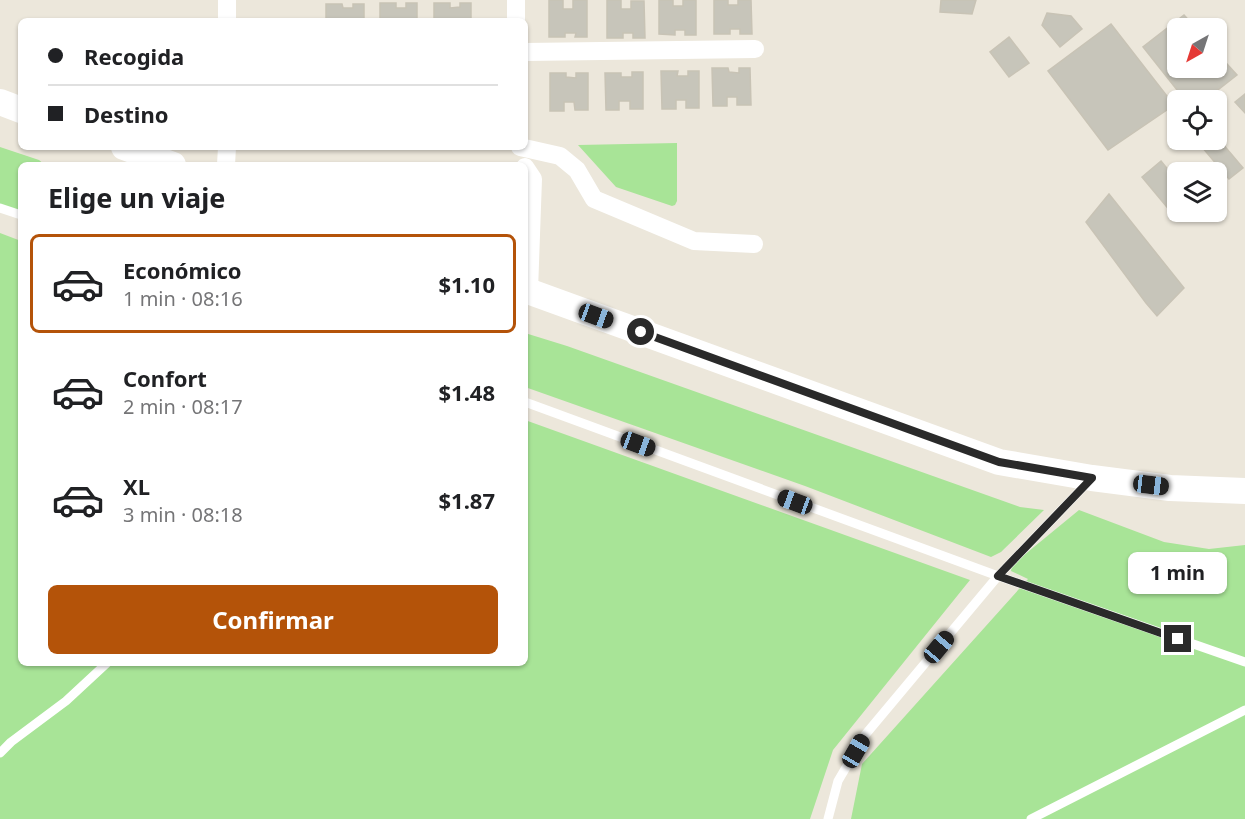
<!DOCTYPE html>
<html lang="es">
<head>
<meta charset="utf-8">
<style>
	body { margin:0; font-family:"Noto Sans",sans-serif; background:#f2f2f2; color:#202124; height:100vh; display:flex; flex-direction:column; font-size:22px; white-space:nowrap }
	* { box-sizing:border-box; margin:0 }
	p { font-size:20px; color:#757577 }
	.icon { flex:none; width:33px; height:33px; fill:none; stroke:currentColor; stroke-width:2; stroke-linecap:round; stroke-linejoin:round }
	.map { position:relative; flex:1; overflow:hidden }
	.panel { position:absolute; left:18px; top:162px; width:510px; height:504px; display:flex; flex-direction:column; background:#fff; border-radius:9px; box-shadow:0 2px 4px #0004 }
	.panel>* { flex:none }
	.hud { position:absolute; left:18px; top:18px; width:510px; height:132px; border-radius:9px; box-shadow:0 2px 4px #0004; display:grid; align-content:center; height:132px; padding:0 30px; background:#fff }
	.needle { width:39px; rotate:219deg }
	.controls { position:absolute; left:1167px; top:18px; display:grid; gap:12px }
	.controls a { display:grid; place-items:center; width:60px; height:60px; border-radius:9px; background:#fff; box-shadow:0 2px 4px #0004; font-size:30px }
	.end { position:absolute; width:27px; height:27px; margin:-14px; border:8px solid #2a2a2a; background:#fff; box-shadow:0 0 0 3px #fff }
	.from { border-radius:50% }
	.bubble { position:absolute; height:42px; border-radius:9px; background:#fff; box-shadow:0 2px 4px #0004; font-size:20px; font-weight:700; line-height:42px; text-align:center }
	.car { position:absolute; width:18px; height:36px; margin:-18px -9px; border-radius:8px; box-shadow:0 0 4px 2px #0007; background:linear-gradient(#222 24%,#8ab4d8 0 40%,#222 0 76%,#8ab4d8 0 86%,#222 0) }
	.hud b { display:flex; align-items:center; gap:21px; height:57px; font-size:22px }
	.hud b+b { border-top:2px solid #e0e0e0 }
	.hud i { width:15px; height:15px; background:#202124 }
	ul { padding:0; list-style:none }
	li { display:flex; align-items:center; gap:18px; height:99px; margin:0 12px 9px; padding:0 18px; border:3px solid transparent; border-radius:9px }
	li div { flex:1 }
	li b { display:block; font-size:22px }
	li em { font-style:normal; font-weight:700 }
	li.selected { border-color:#b45309 }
	li>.icon { width:54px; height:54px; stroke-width:1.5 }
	h2 { padding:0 30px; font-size:27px; line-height:72px }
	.cta { display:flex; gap:12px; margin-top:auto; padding:12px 30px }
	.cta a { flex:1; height:69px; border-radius:9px; background:#b45309; color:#fff; font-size:24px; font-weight:700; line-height:69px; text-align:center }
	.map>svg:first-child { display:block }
</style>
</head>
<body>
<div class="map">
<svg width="1245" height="819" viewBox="0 0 1245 819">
	<rect width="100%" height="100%" fill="#ece7db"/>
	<path fill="#a8e497" d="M677,143v58l-2,4 -3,1 -56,-19 -38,-42z
		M0,147l39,13 6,5h-24v50l-21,-7z
		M0,233l21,8v422h504v-243l445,160 -137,170 -23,69h-810z
		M525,333l42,13 453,161 24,3 -43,42 -10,5 -186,-71 -280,-99z
		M1079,510l85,32 45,7 36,-4v274h-394l11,-55 166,-185 -17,-8 1,-6z"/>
	<path fill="#c7c5ba" stroke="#c8c3b5" stroke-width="1.5" d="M549,0h14v9h10v-9h14v37h-12l1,-4h-11v4h-16z
		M607,0h14v9h10v-8h13l1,37h-12v-5h-10v5h-16z
		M659,0h14v6h10v-6h13v35h-11v-5h-10v5l-16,-1z
		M714,0h14v5h10v-5h13l1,34h-12v-5h-10v5h-16z
		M941,0h35l-4,14 -32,-2z
		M380,3h16v5h10v-5h11v18h-37z
		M434,3h16v5l10,-1v-4h11v18h-37z
		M326,4h16l1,4h10v-4h11v17h-38z
		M1047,13l24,3 11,13 -22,18 -18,-22z
		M1184,15l12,13h-18v40h38v-16l21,23 -32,25h-20l-42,-53z
		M1111,24l63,81 -66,45 -60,-79z
		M1009,37l20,26 -20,14 -19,-25z
		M712,68h16l1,4 10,1v-5h11l1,37h-14v-8h-10v9h-14z
		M661,71h17l-1,5h11v-5h11v37h-13v-8h-10v9h-14z
		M632,72h11v37h-13v-8h-11v9h-13l-1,-37h16v4h11z
		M550,73h16v4l10,1v-5h12v37h-13l-1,-8h-10v9h-14z
		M1245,94v19l-10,-11z
		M1216,136l27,32 -14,11 -33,-39h20z
		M1161,161l17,21v30h6l-8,6 -34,-41z
		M1109,194l75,94 -27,28 -11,-13 -60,-81z"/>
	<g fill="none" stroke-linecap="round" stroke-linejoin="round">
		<path stroke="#fff" stroke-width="9" d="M0,208l21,7
			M525,402l473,174 247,86
			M0,753l11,-11 55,-41 41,-38
			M828,819l10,-38 27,-46 133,-159 92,-96
			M1031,819l214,-109"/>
		<path stroke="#fff" stroke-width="18" d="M516,0v21
			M227,21v-21
			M525,52l230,-3
			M520,147l40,9 17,14 17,29 100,42 60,3
			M226,165l1,-18
			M525,167l8,12 -4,112"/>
		<path stroke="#fff" stroke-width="26" d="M0,102l21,8
			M124,147l49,18
			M525,290l474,172 93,16 78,10 75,3"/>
	</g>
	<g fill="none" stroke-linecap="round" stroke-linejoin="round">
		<path stroke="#2a2a2a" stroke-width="8" d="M641,332l358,130 93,16 -94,98 180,63"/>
	</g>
</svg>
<div class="controls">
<a><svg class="needle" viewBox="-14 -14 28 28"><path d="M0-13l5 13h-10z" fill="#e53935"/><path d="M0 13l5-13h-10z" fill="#757577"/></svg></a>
<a><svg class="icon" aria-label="locate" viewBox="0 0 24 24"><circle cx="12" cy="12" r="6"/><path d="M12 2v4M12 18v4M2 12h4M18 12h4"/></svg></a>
<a><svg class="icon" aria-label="layers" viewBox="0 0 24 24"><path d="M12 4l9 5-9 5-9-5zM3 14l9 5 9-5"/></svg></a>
</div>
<i class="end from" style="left:641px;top:332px"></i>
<i class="end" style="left:1178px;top:639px"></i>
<div class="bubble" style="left:1128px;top:552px;width:99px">1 min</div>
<i class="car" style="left:596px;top:316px;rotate:110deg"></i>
<i class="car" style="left:638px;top:444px;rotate:110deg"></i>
<i class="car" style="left:1151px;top:485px;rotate:97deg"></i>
<i class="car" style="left:795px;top:502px;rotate:290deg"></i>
<i class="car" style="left:939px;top:647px;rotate:40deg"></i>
<i class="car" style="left:856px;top:751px;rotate:30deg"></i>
<div class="hud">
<b><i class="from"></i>Recogida</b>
<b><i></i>Destino</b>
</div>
<section class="panel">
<h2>Elige un viaje</h2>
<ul>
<li class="selected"><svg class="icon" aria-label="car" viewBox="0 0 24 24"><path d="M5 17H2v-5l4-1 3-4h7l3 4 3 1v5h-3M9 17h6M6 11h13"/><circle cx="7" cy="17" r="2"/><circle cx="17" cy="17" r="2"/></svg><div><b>Económico</b><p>1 min · 08:16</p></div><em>$1.10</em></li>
<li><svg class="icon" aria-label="car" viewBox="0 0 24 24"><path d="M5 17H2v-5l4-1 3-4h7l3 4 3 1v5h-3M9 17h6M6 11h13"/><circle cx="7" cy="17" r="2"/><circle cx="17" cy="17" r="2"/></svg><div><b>Confort</b><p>2 min · 08:17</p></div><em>$1.48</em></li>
<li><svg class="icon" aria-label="car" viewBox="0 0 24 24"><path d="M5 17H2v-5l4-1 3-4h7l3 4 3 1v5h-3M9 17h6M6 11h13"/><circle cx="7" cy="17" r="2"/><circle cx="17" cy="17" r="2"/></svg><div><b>XL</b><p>3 min · 08:18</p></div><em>$1.87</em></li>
</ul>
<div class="cta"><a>Confirmar</a></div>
</section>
</div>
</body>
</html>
